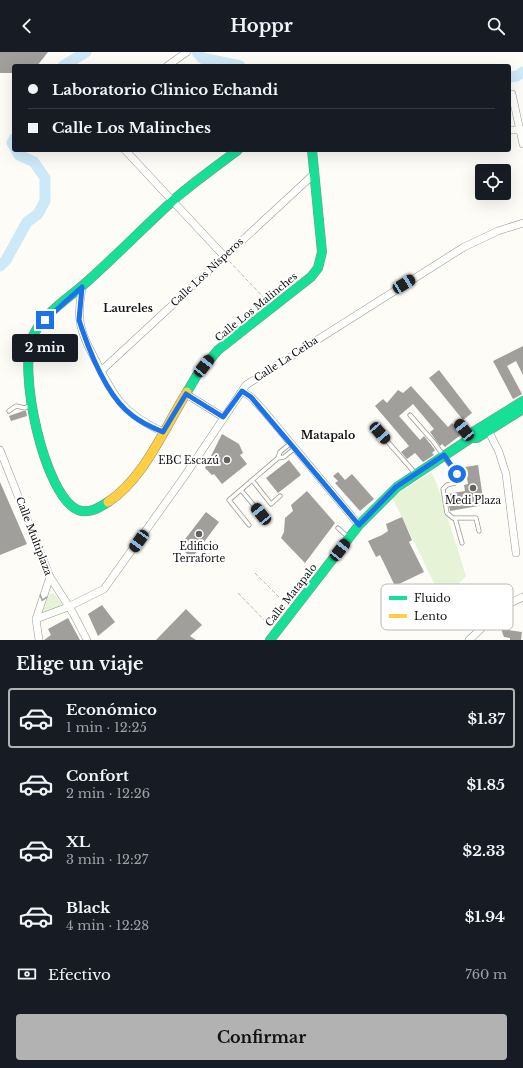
<!DOCTYPE html>
<html lang="es">
<head>
<meta charset="utf-8">
<style>
	body { margin:0; font-family:"Libre Baskerville",serif; background:#242831; color:#f1f3f6; height:100vh; display:flex; flex-direction:column; font-size:15px; white-space:nowrap }
	* { box-sizing:border-box; margin:0 }
	p { font-size:13px; color:#9ea1a6 }
	.icon { flex:none; width:22px; height:22px; fill:none; stroke:currentColor; stroke-width:2; stroke-linecap:round; stroke-linejoin:round }
	.map { position:relative; height:588px; overflow:hidden }
	.panel { display:flex; flex-direction:column; background:#171b24; flex:1 }
	.panel>* { flex:none }
	.hud { position:absolute; left:12px; top:12px; width:499px; height:88px; border-radius:4px; box-shadow:0 4px 16px #0002; display:grid; align-content:center; height:88px; padding:0 16px; background:#171b24 }
	.controls { position:absolute; left:475px; top:112px; display:grid; gap:8px }
	.controls a { display:grid; place-items:center; width:36px; height:36px; border-radius:4px; background:#171b24; box-shadow:0 4px 16px #0002; font-size:20px }
	.end { position:absolute; width:18px; height:18px; margin:-9px; border:5px solid #1a73e8; background:#fff; box-shadow:0 0 0 2px #fff }
	.from { border-radius:50% }
	.bubble { position:absolute; height:28px; border-radius:4px; background:#171b24; box-shadow:0 4px 16px #0002; font-size:13px; font-weight:700; line-height:28px; text-align:center }
	.car { position:absolute; width:12px; height:24px; margin:-12px -6px; border-radius:5px; box-shadow:0 0 3px 1px #0007; background:linear-gradient(#222 24%,#8ab4d8 0 40%,#222 0 76%,#8ab4d8 0 86%,#222 0) }
	.hud b { display:flex; align-items:center; gap:14px; height:38px; font-size:15px }
	.hud b+b { border-top:1px solid #363941 }
	.hud i { width:10px; height:10px; background:#f1f3f6 }
	ul { padding:0; list-style:none }
	li { display:flex; align-items:center; gap:12px; height:60px; margin:0 8px 6px; padding:0 8px; border:2px solid transparent; border-radius:4px }
	li div { flex:1 }
	li b { display:block; font-size:15px }
	li em { font-style:normal; font-weight:700 }
	li.selected { border-color:#b2b2b3 }
	li>.icon { width:36px; height:36px; stroke-width:1.5 }
	h2 { padding:0 16px; font-size:18px; line-height:48px }
	.pay { display:flex; align-items:center; gap:10px; height:44px; padding:0 16px; font-size:15px }
	.pay p { margin-inline-start:auto }
	.button { display:flex; gap:8px; margin-top:auto; padding:8px 16px }
	.button a { flex:1; height:46px; border-radius:4px; background:#b2b2b3; color:#111; font-size:16px; font-weight:700; line-height:46px; text-align:center }
	header { display:flex; justify-content:space-between; align-items:center; height:52px; padding:0 16px; background:#171b24; font-size:18px; font-weight:700 }
	.map>svg:first-child { display:block }
</style>
</head>
<body>
<header><svg class="icon" aria-label="back" viewBox="0 0 24 24"><path d="M15 5l-7 7 7 7"/></svg>Hoppr<svg class="icon" aria-label="search" viewBox="0 0 24 24"><circle cx="10" cy="10" r="6"/><path d="M15 15l6 6"/></svg></header>
<div class="map">
<svg width="523" height="588" viewBox="0 0 523 588">
	<rect width="100%" height="100%" fill="#fdfcf7"/>
	<path fill="#e7f3d7" d="M431,420l6,12 29,92 -39,42 -9,3 -13,-18 31,-16 -44,-90z
		M54,541l8,11 -1,2 -15,7 -3,-2 6,-17z"/>
	<g fill="none" stroke-linecap="round" stroke-linejoin="round">
		<path stroke="#cde8f7" stroke-width="11" d="M197,0l5,6 38,8
			M63,14l23,-14
			M509,25l8,-1 6,-4
			M14,87l-2,4 2,3
			M0,214l6,-6 21,-38 11,-8 7,-13v-23l-11,-16 -15,-7 -3,-5"/>
	</g>
	<path fill="#a19f9c" d="M0,0h48l-11,14h-23v7h-14z
		M523,294v29l-7,-14 -9,5 15,28 -9,5 -20,-38z
		M439,318l33,43 -9,7 -34,-42z
		M411,334l37,41 4,-4 10,11 -17,13 -3,-3 -2,2 -10,-14 4,-3 -21,-25 -14,12 21,24 4,-4 11,14 -3,3 2,2 -11,7 -8,-9 -8,6 -6,-7 8,-6 -34,-40 8,-7 4,4 11,-13 5,3z
		M23,359h3l1,5 -16,5 -2,-5z
		M222,382l17,10 4,9 -3,2 7,9 -25,20 -8,-10 -2,1 -7,-7z
		M289,408l12,15 -23,18 -12,-15z
		M478,413l6,40 -34,6 -3,-17 18,-3 -1,-6 4,-1 -3,-17z
		M338,420l7,8 7,-6 22,25 -14,12 -25,-28 3,-2 -5,-5z
		M0,430l27,62 -27,11z
		M307,439l28,32 -30,40 -24,-25 3,-6 1,-14 8,-7 -2,-6z
		M206,460l13,10 -27,36 -13,-11z
		M402,465l10,23 -3,2 15,30 -25,12 7,12 -6,2 -9,-12 3,-2 -14,-29 -4,2 -8,-16 14,-6 6,-4 -2,-7z
		M102,553l13,17 -17,14 -10,-22z
		M186,557l16,16 -12,11 6,4h-40z
		M68,566l12,22h-36l7,-5 -3,-6z
		M501,577l21,3 -1,8h-11v-2l-6,-1z"/>
	<g fill="none" stroke-linecap="round" stroke-linejoin="round">
		<defs>
			<path id="lane" d="M9,359l7,-5 9,2 5,-3
				M410,363l22,25
				M458,370l12,15
				M380,381l35,40
				M433,389l22,31 2,6 -2,5 -8,2 -4,4 4,24 6,5h23l3,13
				M278,406l2,-6 11,-9
				M252,428l19,24 9,-8
				M241,438l20,24
				M455,466l7,25
				M249,473l-20,-25 49,-42 6,-1 11,-9
				M338,476l10,9"/>
			<path id="street" d="M167,14l20,-14
				M512,42l11,50
				M509,78h14
				M125,98l99,106
				M82,235c-1,11 -4,23 -2,34 2,14 9,27 16,40 19,38 27,52 67,71
				M101,319l213,-197
				M242,339l9,6 13,14 95,114
				M186,342l37,23
				M488,378l11,22 7,22 10,79
				M0,398l50,127 23,36 14,27
				M36,567l32,-12 36,-18 80,-112 62,-92 218,-138 34,-16 25,-8
				M39,588l-3,-21 14,-42
				M469,588l37,-35 17,-8"/>
			<path id="fast" d="M187,340l10,-17 21,-25 93,-73 7,-9 4,-16 -10,-102
				M473,380l50,-31
				M108,450c-9,6 -19,12 -30,8 -34,-14 -61,-142 -45,-174 11,-24 38,-39 57,-57 30,-27 58,-56 88,-83 19,-16 40,-31 60,-46
				M270,588l89,-115 38,-38 74,-49h6l46,-29"/>
			<path id="slow" d="M108,450c36,-23 57,-75 79,-110"/>
		</defs>
		<use href="#lane" stroke="#979795" stroke-width="5"/>
		<use href="#street" stroke="#979795" stroke-width="8"/>
		<use href="#fast" stroke="#8e8d8b" stroke-width="10"/>
		<use href="#slow" stroke="#8e8d8b" stroke-width="10"/>
		<path stroke="#b9b9b8" stroke-width="1" stroke-dasharray="4 2" stroke-linecap="butt" d="M229,209l39,41
			M255,521l32,32
			M238,541l33,34"/>
		<use href="#lane" stroke="#fffffe" stroke-width="3.5"/>
		<use href="#street" stroke="#fffffe" stroke-width="7"/>
		<use href="#fast" stroke="#16e098" stroke-width="9"/>
		<use href="#slow" stroke="#ffcf43" stroke-width="9"/>
	</g>
	<defs><path id="oneway-chevron" d="M-2-3.5L2.5 0L-2 3.5" fill="none" stroke-width="1.6" stroke-linecap="round" stroke-linejoin="round"/></defs>
	<use stroke="#a0a09f" href="#oneway-chevron" transform="translate(43 546) rotate(108)"/>
	<g fill="none" stroke-linecap="round" stroke-linejoin="round">
		<path stroke="#1a73e8" stroke-width="5" d="M45,268l37,-33 -3,33 3,9c10,29 26,69 51,87 9,7 20,12 30,16l23,-38 37,23 19,-26 9,6 108,128 37,-38 48,-32 13,19"/>
	</g>
	<g fill="#646362" stroke="#fff" stroke-width="1.5">
		<circle cx="227" cy="408" r="4"/>
		<circle cx="473" cy="436" r="4"/>
		<circle cx="199" cy="482" r="4"/>
	</g>
	<g text-anchor="middle" dominant-baseline="central" stroke-width="4" stroke-linejoin="round" paint-order="stroke">
		<g font-size="10" fill="#111" stroke="#fff">
			<text transform="translate(207 220) rotate(-43)">Calle Los Nísperos</text>
			<text transform="translate(256 255) rotate(-39)">Calle Los Malinches</text>
			<text transform="translate(286 307) rotate(-33)">Calle La Ceiba</text>
			<text transform="translate(34 484) rotate(69)">Calle Multiplaza</text>
			<text transform="translate(291 543) rotate(-52)">Calle Matapalo</text>
		</g>
		<g font-size="10" fill="#111" stroke="#fff">
			<text x="219" y="408" text-anchor="end">EBC Escazú</text>
			<text x="473" y="448">Medi Plaza</text>
			<text x="199" y="494">Edificio<tspan x="199" dy="12">Terraforte</tspan></text>
		</g>
		<g font-size="11" font-weight="bold" fill="#111" stroke="#fff">
			<text x="128" y="256">Laureles</text>
			<text x="328" y="383">Matapalo</text>
		</g>
	</g>
	<rect x="381" y="532" width="132" height="46" rx="6" fill="#fff" stroke="#b8b8b8" stroke-width="1"/>
	<rect x="389" y="544" width="18" height="4" fill="#16e098"/>
	<rect x="389" y="562" width="18" height="4" fill="#ffcf43"/>
	<g font-size="11" fill="#111">
		<text x="414" y="550">Fluido</text>
		<text x="414" y="568">Lento</text>
	</g>
</svg>
<div class="controls">
<a><svg class="icon" aria-label="locate" viewBox="0 0 24 24"><circle cx="12" cy="12" r="6"/><path d="M12 2v4M12 18v4M2 12h4M18 12h4"/></svg></a>
</div>
<i class="end from" style="left:457px;top:422px"></i>
<i class="end" style="left:45px;top:268px"></i>
<div class="bubble" style="left:12px;top:282px;width:66px">2 min</div>
<i class="car" style="left:404px;top:232px;rotate:58deg"></i>
<i class="car" style="left:204px;top:314px;rotate:38deg"></i>
<i class="car" style="left:464px;top:378px;rotate:322deg"></i>
<i class="car" style="left:380px;top:381px;rotate:139deg"></i>
<i class="car" style="left:261px;top:462px;rotate:321deg"></i>
<i class="car" style="left:139px;top:489px;rotate:215deg"></i>
<i class="car" style="left:340px;top:498px;rotate:38deg"></i>
<div class="hud">
<b><i class="from"></i>Laboratorio Clinico Echandi</b>
<b><i></i>Calle Los Malinches</b>
</div>
</div>
<section class="panel">
<h2>Elige un viaje</h2>
<ul>
<li class="selected"><svg class="icon" aria-label="car" viewBox="0 0 24 24"><path d="M5 17H2v-5l4-1 3-4h7l3 4 3 1v5h-3M9 17h6M6 11h13"/><circle cx="7" cy="17" r="2"/><circle cx="17" cy="17" r="2"/></svg><div><b>Económico</b><p>1 min · 12:25</p></div><em>$1.37</em></li>
<li><svg class="icon" aria-label="car" viewBox="0 0 24 24"><path d="M5 17H2v-5l4-1 3-4h7l3 4 3 1v5h-3M9 17h6M6 11h13"/><circle cx="7" cy="17" r="2"/><circle cx="17" cy="17" r="2"/></svg><div><b>Confort</b><p>2 min · 12:26</p></div><em>$1.85</em></li>
<li><svg class="icon" aria-label="car" viewBox="0 0 24 24"><path d="M5 17H2v-5l4-1 3-4h7l3 4 3 1v5h-3M9 17h6M6 11h13"/><circle cx="7" cy="17" r="2"/><circle cx="17" cy="17" r="2"/></svg><div><b>XL</b><p>3 min · 12:27</p></div><em>$2.33</em></li>
<li><svg class="icon" aria-label="car" viewBox="0 0 24 24"><path d="M5 17H2v-5l4-1 3-4h7l3 4 3 1v5h-3M9 17h6M6 11h13"/><circle cx="7" cy="17" r="2"/><circle cx="17" cy="17" r="2"/></svg><div><b>Black</b><p>4 min · 12:28</p></div><em>$1.94</em></li>
</ul>
<div class="pay"><svg class="icon" aria-label="cash" viewBox="0 0 24 24"><path d="M3 7h18v10H3z"/><circle cx="12" cy="12" r="2"/></svg>Efectivo<p>760 m</p></div>
<div class="button"><a>Confirmar</a></div>
</section>
</body>
</html>
